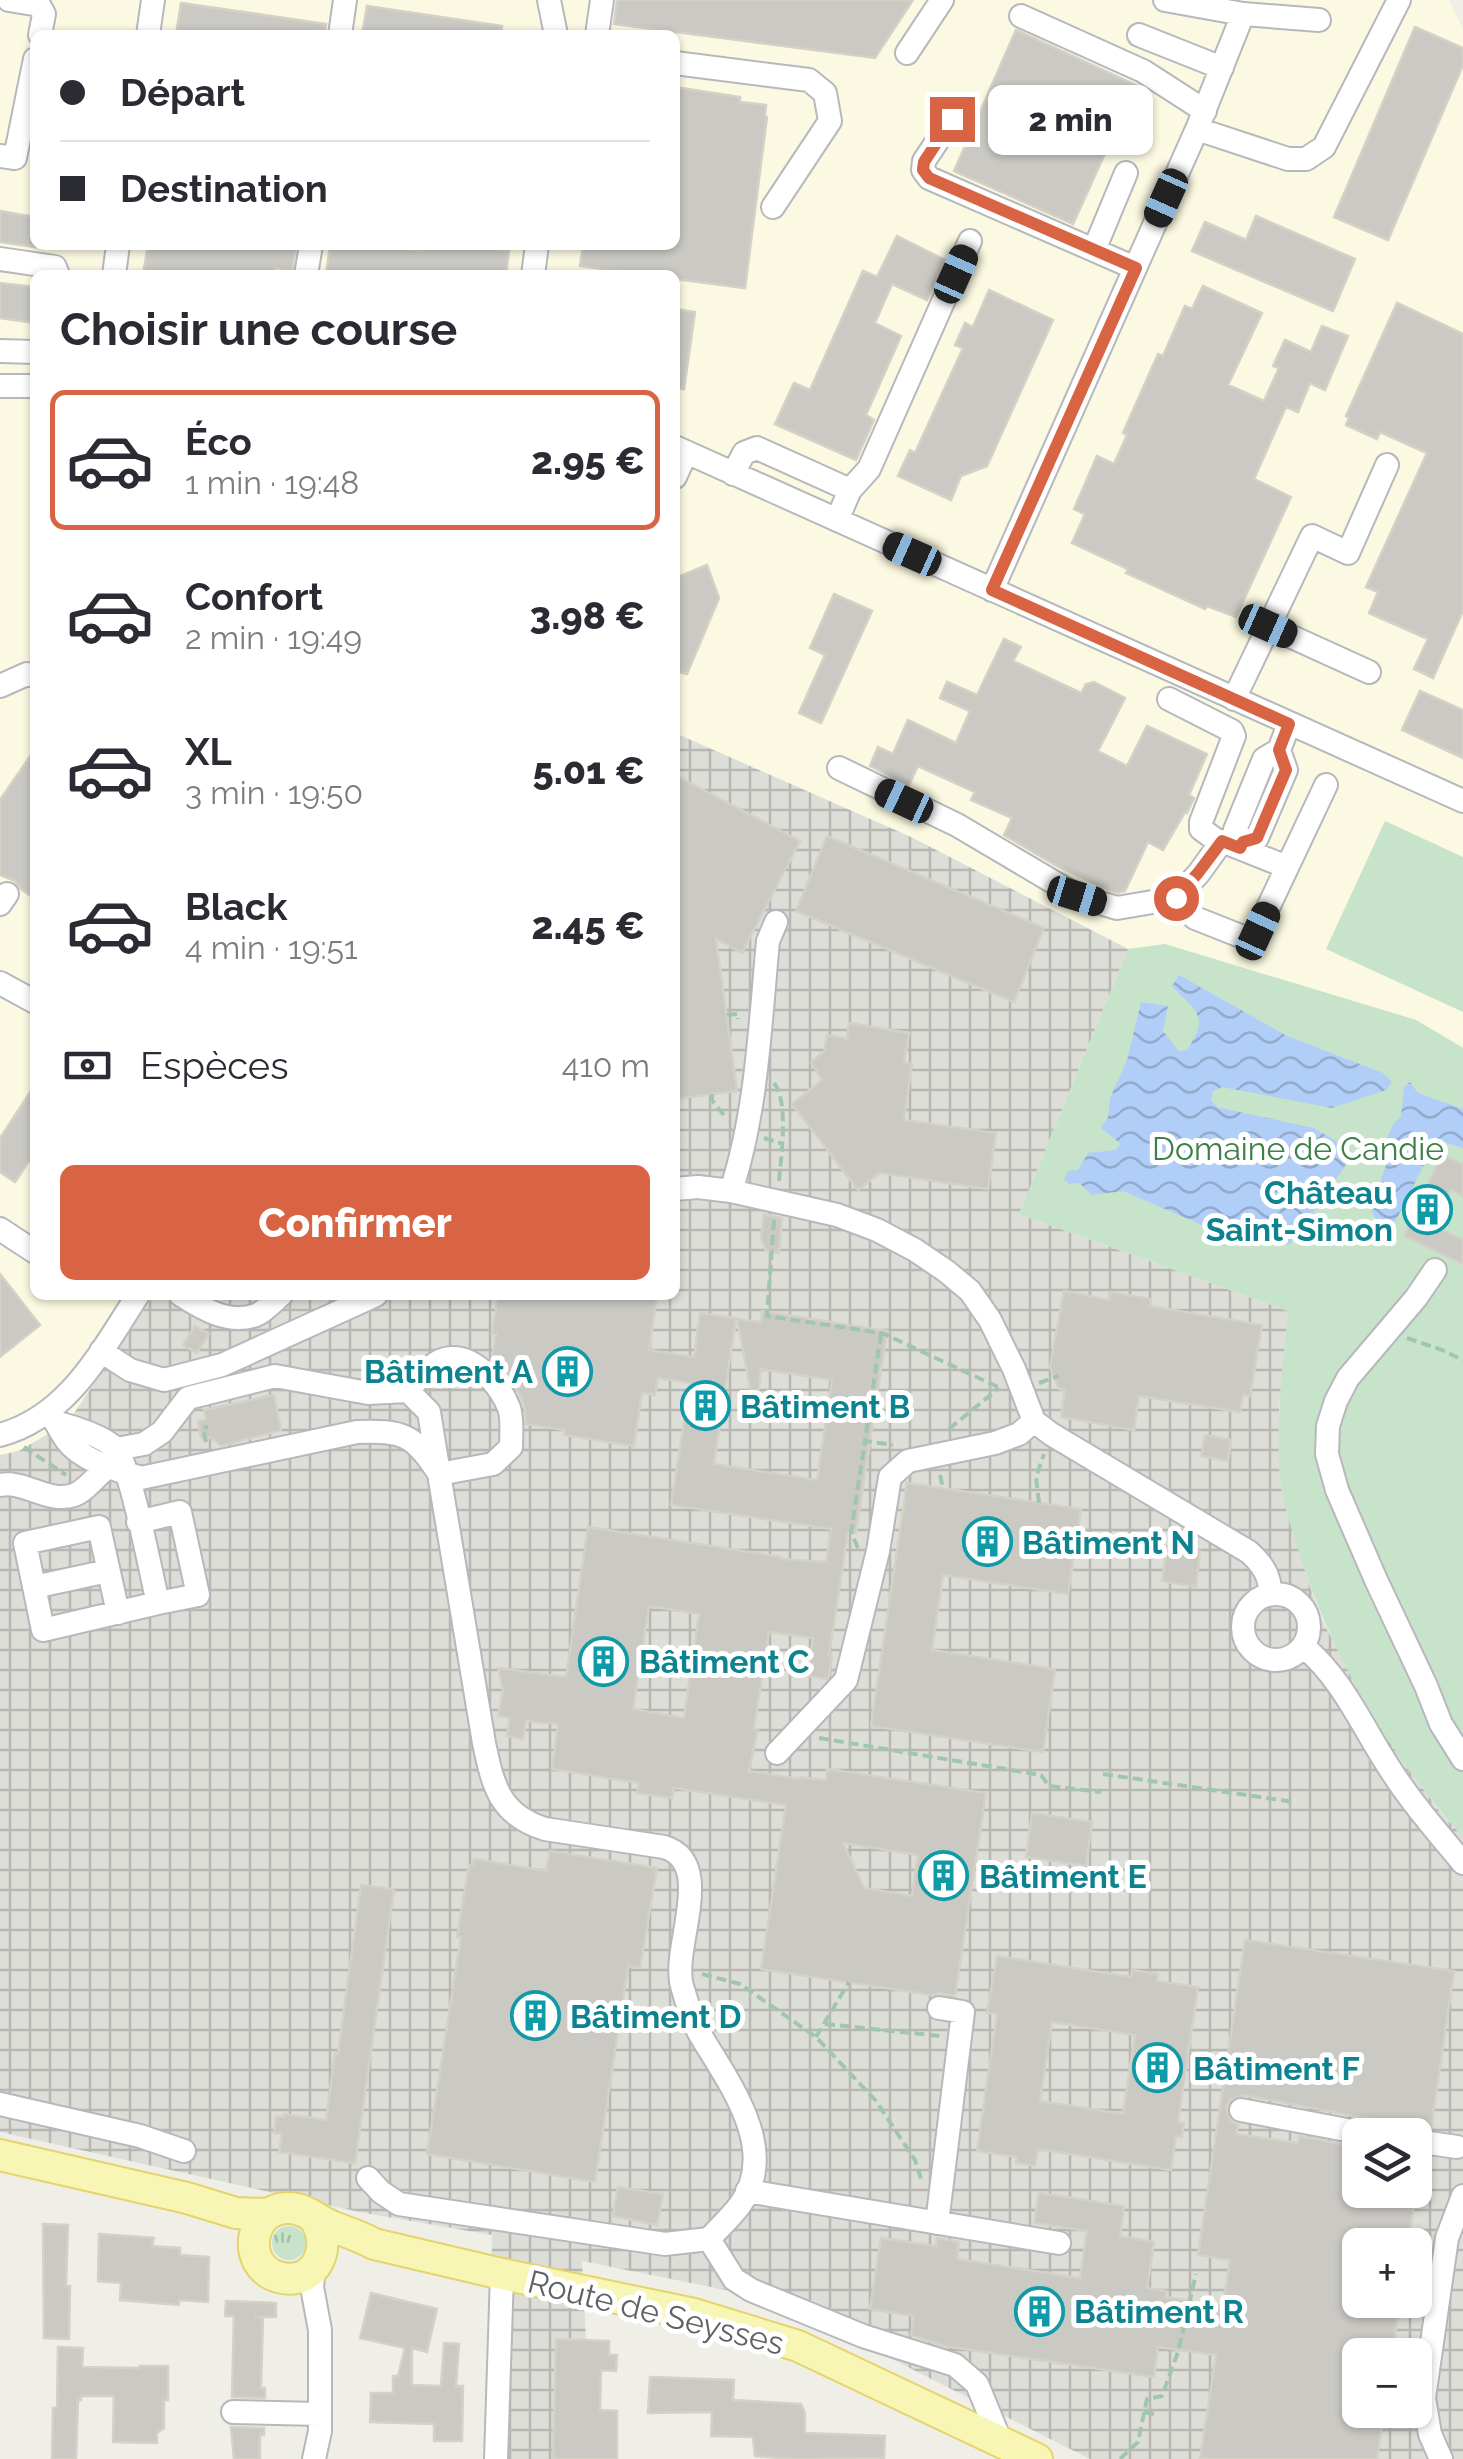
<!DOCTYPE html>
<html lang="fr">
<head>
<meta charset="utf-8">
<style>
	body { margin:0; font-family:Raleway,sans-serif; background:#f2f2f3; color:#2b2b33; height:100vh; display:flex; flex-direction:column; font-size:38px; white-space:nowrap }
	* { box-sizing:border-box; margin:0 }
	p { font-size:32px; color:#7c7c81 }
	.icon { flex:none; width:55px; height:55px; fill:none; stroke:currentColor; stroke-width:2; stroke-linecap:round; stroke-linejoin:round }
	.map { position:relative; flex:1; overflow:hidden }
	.sheet { position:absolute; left:30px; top:270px; width:650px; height:1030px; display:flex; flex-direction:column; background:#fff; border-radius:15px; box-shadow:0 2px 8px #0004 }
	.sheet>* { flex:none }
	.top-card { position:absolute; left:30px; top:30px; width:650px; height:220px; border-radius:15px; box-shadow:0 2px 8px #0004; display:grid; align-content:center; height:220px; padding:0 30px; background:#fff }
	.buttons { position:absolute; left:1342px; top:2118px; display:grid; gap:20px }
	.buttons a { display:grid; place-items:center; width:90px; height:90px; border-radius:15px; background:#fff; box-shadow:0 2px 8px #0004; font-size:50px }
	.end { position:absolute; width:45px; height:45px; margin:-22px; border:12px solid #d96443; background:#fff; box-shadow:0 0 0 5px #fff }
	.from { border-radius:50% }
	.bubble { position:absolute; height:70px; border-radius:15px; background:#fff; box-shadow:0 2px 8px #0004; font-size:32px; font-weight:800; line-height:70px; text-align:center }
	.car { position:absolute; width:30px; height:60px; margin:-30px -15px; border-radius:12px; box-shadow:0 0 8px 2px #0007; background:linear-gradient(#222 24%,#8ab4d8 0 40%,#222 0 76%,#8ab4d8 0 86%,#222 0) }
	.top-card b { display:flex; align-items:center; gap:35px; height:95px; font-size:38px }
	.top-card b+b { border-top:2px solid #e1e1e2 }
	.top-card i { width:25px; height:25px; background:#2b2b33 }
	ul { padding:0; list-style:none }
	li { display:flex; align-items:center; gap:30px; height:140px; margin:0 20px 15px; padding:0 10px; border:5px solid transparent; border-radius:15px }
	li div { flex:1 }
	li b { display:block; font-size:38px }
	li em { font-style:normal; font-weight:800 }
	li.current { border-color:#d96443 }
	li>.icon { width:90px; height:90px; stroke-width:1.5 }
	h2 { padding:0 30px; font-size:45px; line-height:120px }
	.pay { display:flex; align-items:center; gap:25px; height:110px; padding:0 30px; font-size:38px }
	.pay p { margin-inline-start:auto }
	.action { display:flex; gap:20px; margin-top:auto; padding:20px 30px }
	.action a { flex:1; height:115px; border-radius:15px; background:#d96443; color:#fff; font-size:40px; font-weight:800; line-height:115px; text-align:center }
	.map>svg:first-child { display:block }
</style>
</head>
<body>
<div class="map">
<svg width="1463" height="2459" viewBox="0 0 1463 2459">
	<defs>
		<pattern id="industrial-grid" width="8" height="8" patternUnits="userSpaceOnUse" patternTransform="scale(2.5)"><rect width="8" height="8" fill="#deded9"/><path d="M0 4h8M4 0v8" fill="none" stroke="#b7b7b4"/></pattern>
		<pattern id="grass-tufts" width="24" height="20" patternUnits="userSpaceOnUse" patternTransform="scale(2.5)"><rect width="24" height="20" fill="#c7e4cb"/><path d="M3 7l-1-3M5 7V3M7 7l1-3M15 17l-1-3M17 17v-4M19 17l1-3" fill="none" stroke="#a5bca9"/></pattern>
		<pattern id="water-waves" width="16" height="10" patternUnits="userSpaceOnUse" patternTransform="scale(2.5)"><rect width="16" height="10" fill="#b0cef7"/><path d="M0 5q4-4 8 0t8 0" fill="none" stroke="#92abcc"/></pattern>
	</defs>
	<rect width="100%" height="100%" fill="#efefe8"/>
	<path fill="#fbf9e1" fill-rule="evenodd" d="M0,0h1449l14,29v1018l-47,-27 -251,-76 -37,5 -217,-112 -236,-104v-458h-640v1020h119l-86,127 -49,29 -19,4zM35,35h640v210h-640z"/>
	<path fill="url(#industrial-grid)" fill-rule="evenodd" d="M675,733l236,104 217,112 -109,265 269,97 -9,97 1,73 28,100 14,39 48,91 66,96 27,30v622h-373l-315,-159 -193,-39 4,79 -4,119h-93l3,-224 -133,-23 -359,-80v-677l19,-4 49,-29 86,-127h521zM1360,2135h55v55h-55zM1360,2245h55v55h-55zM1360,2355h55v55h-55z"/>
	<path fill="url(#grass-tufts)" d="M272 2243a17 17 0 1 1 34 0a17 17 0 1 1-34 0Z"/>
	<path fill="#c7e4cb" d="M1385,821l78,36v155l-137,-63z
		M1165,944l251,76 47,28v789c-76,-84 -133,-183 -166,-291 -7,-21 -15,-45 -17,-67 -5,-56 3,-113 8,-168l-269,-97 109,-265z"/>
	<path fill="url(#water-waves)" d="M1179,975l108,61 96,37 9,9 -6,8 -54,18 -110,-21 -9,4 -2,9 6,7 97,21 30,18 3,17 -53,78 -7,4 -41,-1 -123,-53 -31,4 -13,-12 -10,1 -5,-5 4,-8 10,-1 10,-17 27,-3 6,-6 -20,-16 7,-11 2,-19 17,-38 14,-58 27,4 -5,25 16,20 8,-1c23,-34 10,-38 -15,-64z
		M1410,1082l8,11 45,16v39l-26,-8 -8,2 -1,15 -32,63 -8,4 -14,-7 -3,-10 22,-61 -6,-9 8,-15 6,-5 3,-30z"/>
	<path fill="#cbc9c4" stroke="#d4d1c6" stroke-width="2.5" fill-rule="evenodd" d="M617,0h296l-38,58 -261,-34z
		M181,3l145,21 -1,11h-149z
		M367,6l135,20 -1,9h-139z
		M1415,27l48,21v17l-75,175 -54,-23z
		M1016,30l120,55 -63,139 -119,-53zM1035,96l39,18 -18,39 -39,-17z
		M675,87l65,10v5l26,3 -1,11 2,1 -22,171 -70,-9v-4h-27l-68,-9 3,-21h92z
		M0,211l35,6v30l-35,-5z
		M1256,216l99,43 -22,52 -141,-60 13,-29 41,18z
		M897,236l48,24 -18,40 -35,-16 -17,39 26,13 -35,79 8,5 -18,40 -81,-36 19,-41 16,7 53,-119 14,6z
		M148,245h148l-4,25 -17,-2 -1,7h-131z
		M330,245h52l40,6 1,-6h38l48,6 -3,24h-180z
		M0,283l35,4v36l-35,-5z
		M1203,286l59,27 -34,72 36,16 15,-33 -6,-2 12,-26 26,12 11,-26 26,10 -23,54 -15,-7 -12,29 -12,-5 -32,72 37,18 -55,120 -29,-11 -2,3 -15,-7 -64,-29 2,-4 -56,-26 13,-29 -11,-5 23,-53 17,8 13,-29 -4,-2 35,-79 5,2 22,-50 7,3z
		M989,290l64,30 -66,146 -26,10 -10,24 -53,-24 12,-26 5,3 48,-105 -8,-3 10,-22 8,4z
		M1397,303l66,31v277l-30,67 -19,-9 14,-30 -59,-26 9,-21 -12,-5 61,-134 -47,-21 -3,7 -31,-14 3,-7 -3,-2z
		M675,309l20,3 -11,77 -9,-1z
		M707,565l12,33 -32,76 -12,-3v-93z
		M834,594l38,17 -51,112 -22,-10 26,-58 -15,-7z
		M1004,639l17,8 -8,14 68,32 5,-9 8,-2 31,16 -27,53 29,15 20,-40 60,28 -18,41 5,3 -7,15 -2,-1 -22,38 -15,-8 -23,49 -7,2 -11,-4 -54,-25 -49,-29 8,-17 -41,-18 4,-8 -57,-26 -9,19 -39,-19 8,-19 15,7 15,-34 48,23 14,-32 -30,-13 7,-16 30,13z
		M1420,691l43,19v48l-61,-28z
		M35,749v150l-14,-10 -6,-8 -15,-6v-75z
		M675,775l125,66 -58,112 -26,-14 21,152 -62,8z
		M827,836l217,92 -30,74 -218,-91z
		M849,1023l60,10 -5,29 8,2 -8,56 92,13 -8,56 -108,-16 -22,17 -66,-86 30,-24 -11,-18 13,-10 3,-17 20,4z
		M35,1085v67l-20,30 -15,-10v-34z
		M1442,1154l21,10v32l-12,-6 -18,35 30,15v24l-59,-28z
		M764,1214l18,4 -3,35 -13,-2 -5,-13z
		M0,1274l40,51 -40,32z
		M1064,1291l45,9 1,-8 41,7 -1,7 112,19 -12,71 -7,-1 -3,17 -101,-16 -5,34 -73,-13 4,-27 -6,-1 -9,-22z
		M498,1295h159l-8,55 45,7 6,-44 36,5 -22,146 103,16 15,-100 -71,-11 -4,34h-4l-16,-84 24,3 1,-11 125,20 -31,202 -8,-1 -19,123 3,1 -3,20 -2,3 -20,-3 6,-38 -44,-6 -15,96 4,1 -9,42 50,8 1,-2 26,3 1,-11 159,24 -31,203 -15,-3 -8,2 -171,-26 25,-164 -112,-17 -2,10 -35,-5 2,-10 -87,-14 6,-45 -32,-3 -3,18 -16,-3 3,-18 -12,-2 5,-25 -5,-23 68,9 22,-150 193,30 -1,2 46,3 5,-33 -160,-24 19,-122 -32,-5 -3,17 -13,-2 -8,53 -70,-11 1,-5 -39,-6 -1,-16 -6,-15 -13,-19 -14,-14 4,-26h-4zM649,1606l50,8 -15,104 -51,-9zM843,1843l75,12 -6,41 -48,-8z
		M195,1326l14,8 -12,19 -14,-8z
		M274,1395l7,35 -60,16 -11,-9 -9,1 -3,-17 8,-2 -2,-9z
		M1205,1435l26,5 -3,21 -27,-5z
		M907,1483l174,26 -13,85 -125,-19 -11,75 123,19 -12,83 -172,-26z
		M1167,1546l33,5 -4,36 -34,-6z
		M1032,1813l60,9 -6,44 -60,-9z
		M550,1851l107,17 -17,100 -12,-2 -33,216 -168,-28 34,-217h-4l12,-72h4l1,-6 72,12z
		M361,1885l33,4 -39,274 -76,-11 3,-18 -8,-1 2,-17 8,1v-3l42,6 9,-67 3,1z
		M1245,1940l209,31 -23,157 -14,-2 -11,4 -11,-2 -19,-8 -132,-25 -14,5 -4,8 5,13 7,4 -2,9 62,9 1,-7 61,12v42h56l-8,55h-48v30l-4,25h44l-8,55h-32v55h24l-7,49h-177l16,-104 -58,-8 -4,30 -210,-31 -33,-11 3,-19 -44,-7 11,-71 55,8 1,-8 22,4 -2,17 123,19 7,-47 -53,-8 5,-30 85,13 -4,30 34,6 -7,46 19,3v6l57,9 7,-46 -32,-5z
		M997,1956l134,21 1,-7 26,4 -1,7 41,6 -20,135 6,1 -2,14 -6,-1 -5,34 -133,-21 -3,17 -19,-3 1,-6 -40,-6 20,-137 -10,-1zM1052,2022l83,13 -12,79 -83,-13z
		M618,2187l45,7 -6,31 -44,-9z
		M43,2224l25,1 -2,61h4l-1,53 -25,-1z
		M99,2234l55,4 -2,8 28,2v7l29,2 -1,45 -29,-2v5l-59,-5 1,-17 -23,-2z
		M371,2293l66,16 -10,43 -15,-4v37l29,1 3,-43 15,1 -3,42h7l-1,55h-28v-17l-64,-2 1,-29h22v-17h5l7,-28 -45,-10z
		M226,2301l50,2v14h-22h9l-2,71h4v10l-33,-1 2,-81h-9z
		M556,2339l53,2v14h8l-1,16 -15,-1 -1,40 17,1v48h-64z
		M58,2347l25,1 -1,19 58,1v-2h28v34h-4v28l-7,5v10l-44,-1 1,-46h-33v4h-3l-2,59h-24l1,-51h4z
		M650,2377l84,3 -1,20 68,4 4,9v20l80,3 -1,22 -91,1 -38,-3 -2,-19 -42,-1 1,-24 -64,1z
		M231,2427l33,1v7l-4,-1v25h-26z"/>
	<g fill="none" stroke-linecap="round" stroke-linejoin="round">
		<defs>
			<path id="minor" d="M9,0l30,5 5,9 -4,21
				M549,0l7,35
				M1165,0l78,14 76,6
				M1021,16l122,55 62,40
				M148,35l5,-35
				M340,35l5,-35
				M597,35l5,-35
				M1139,35l83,33
				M907,53l35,-53
				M675,63l134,17 16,13 5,28 -57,86
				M952,119l-28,42 -1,9 6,8 206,90
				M1197,129l91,30h18l18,-12 75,-147
				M0,156l15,2 20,-99
				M1094,250l32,-77
				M0,259l55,8 3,8
				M114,275l4,-30
				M306,275l5,-30
				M533,275l4,-30
				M0,351l35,1
				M0,386h35
				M675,447l788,354
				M733,474l11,-21 13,-5 93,42
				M675,477l11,-24
				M837,520l13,-30 19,-21 101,-228
				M992,590l205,-461 46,-115
				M1268,626l101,46
				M0,686l27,-12 8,2
				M1169,699l63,32 2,5 -33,86v7l19,14
				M1234,699l78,-163 36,17 39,-88
				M839,768l118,57 120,71 40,12 59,-10 23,-25 23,-32 65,26
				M1243,841l14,-3 29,-68 -7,-20 10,-26
				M1243,841l-8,-11 29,-71 15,-9
				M1176,898l19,20 53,21 9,-8 69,-146
				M0,904l7,-10
				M0,983l35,19
				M675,1189l23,-2 33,4 106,24 40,15 38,20 31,21 24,20 20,29 24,49 20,52 17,13 198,118c14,13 20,22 22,42
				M731,1191c26,-80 29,-166 37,-250l8,-19
				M0,1229l35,23
				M1435,1270l-19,28 -68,80 -12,23 -8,25 -1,28 10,36 39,90 50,106 15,38 22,35
				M181,1295c22,14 48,30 75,20 8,-3 18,-14 25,-20
				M101,1351l29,19 34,10 58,-15 154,-70
				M49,1412c7,9 11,20 18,29 15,20 51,29 74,37l216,-46c46,-2 58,3 82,42l45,269c9,42 15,72 61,86l119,18c53,16 7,101 18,139 5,17 10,35 19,50 28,47 79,114 39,169 -9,12 -21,23 -31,34l25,40 17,11 112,46 92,29 22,19 23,56
				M58,1423c16,4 47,14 58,26 15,18 35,125 42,154l-115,27 -18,-87 74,-16 19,86
				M0,1435c69,-19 101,-84 138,-140
				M116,1449l28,-5 18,-12 26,-34 87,-22 93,17 40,-2 21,21 10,62 54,-10 18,-17c0,-12 2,-28 -2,-39 -8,-21 -33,-52 -58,-50 -18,1 -32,20 -43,33
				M0,1485c25,-5 48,19 74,10 11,-4 23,-19 32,-27
				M138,1522l42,-10 18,83 -40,8
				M34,1587l74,-16
				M1243 1627a33 33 0 1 1 66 0a33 33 0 1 1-66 0Z
				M1304,1647c38,31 59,81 86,122 21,33 47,63 73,94
				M777,1753l69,-73 32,-129 12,-74 18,-16 87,-18 24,-9 15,-13
				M0,2104l140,32 44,15
				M1241,2110l132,25
				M1415,2141l42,6
				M368,2178l13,14 18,12 266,40 44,-5
				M747,2191l312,52
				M937,2223l26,-211 -24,-4
				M233,2412l86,2
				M314,2459l6,-28v-101l-8,-43 2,-20
				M496,2459l6,-185
				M1441,2459l-11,-25 -6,-36 23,-160 16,-42"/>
			<path id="major" d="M0,2155l187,43 49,15 31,1
				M313,2217c22,28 3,71 -35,60 -38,-12 -29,-70 11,-69 16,0 28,12 42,18 15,6 29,10 43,18l128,30 192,40 104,32 239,113"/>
		</defs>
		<use href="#minor" stroke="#b7b8bc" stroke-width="26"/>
		<use href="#major" stroke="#e5d46b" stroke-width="34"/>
		<path stroke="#a0c5b0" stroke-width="4" stroke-dasharray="10 5" stroke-linecap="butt" d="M727,1015l11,-1v5
			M774,1083c15,18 7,75 5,98
			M712,1094v6l14,18
			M764,1138l19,6
			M774,1220l-7,96 115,17 116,54
			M881,1334l-16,107 28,4
			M1407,1338l35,12 21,10
			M1039,1383l19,-7
			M949,1429l50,-41
			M206,1442l-3,-14 5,-1
			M24,1447l42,28
			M940,1475l3,13
			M1039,1503l-3,-26 8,-23
			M858,1548l-7,-16 14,-91
			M819,1738l222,37 8,11 52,6
			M1103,1774l191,28
			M702,1974l38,10 76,53 60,64 39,59 6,19
			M825,2024l115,12
			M816,2037l33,-55
			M1144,2412l10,2
			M1120,2459l18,-17 9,-43 15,-3 16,-44 18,-78"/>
		<use href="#minor" stroke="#fff" stroke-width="22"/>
		<use href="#major" stroke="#f8f6b4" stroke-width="30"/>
	</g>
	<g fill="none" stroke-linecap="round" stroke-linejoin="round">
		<path stroke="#d96443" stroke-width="12" d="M952,119l-28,43 -1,8 6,8 207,90 -144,322 297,134 -10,26 7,20 -29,68 -14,4 -3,6 -18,-7 -24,32 -22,25"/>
	</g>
	<defs>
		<symbol id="building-ring" viewBox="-11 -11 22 22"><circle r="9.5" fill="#fff" stroke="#0f9aa8" stroke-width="1.5"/><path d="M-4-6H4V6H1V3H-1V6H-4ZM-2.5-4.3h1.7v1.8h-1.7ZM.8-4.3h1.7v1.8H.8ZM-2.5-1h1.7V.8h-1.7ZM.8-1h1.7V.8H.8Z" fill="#0f9aa8"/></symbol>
	</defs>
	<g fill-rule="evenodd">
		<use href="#building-ring" x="1400" y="1182" width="55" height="55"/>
		<use href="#building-ring" x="540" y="1344" width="55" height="55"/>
		<use href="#building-ring" x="678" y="1378" width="55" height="55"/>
		<use href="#building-ring" x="960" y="1514" width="55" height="55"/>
		<use href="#building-ring" x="576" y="1634" width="55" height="55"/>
		<use href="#building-ring" x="916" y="1848" width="55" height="55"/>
		<use href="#building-ring" x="508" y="1988" width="55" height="55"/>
		<use href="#building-ring" x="1130" y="2040" width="55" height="55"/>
		<use href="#building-ring" x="1012" y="2284" width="55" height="55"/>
	</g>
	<g text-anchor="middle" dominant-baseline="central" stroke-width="10" stroke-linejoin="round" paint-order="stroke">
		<g font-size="32" fill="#3d7f49" stroke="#fff">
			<text x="1298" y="1148">Domaine de Candie</text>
		</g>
		<g font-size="32" font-weight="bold" fill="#0d838f" stroke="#fff" text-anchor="start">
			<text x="1393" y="1192" text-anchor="end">Château<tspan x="1393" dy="37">Saint-Simon</tspan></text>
			<text x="533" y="1371" text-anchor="end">Bâtiment A</text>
			<text x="740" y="1406">Bâtiment B</text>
			<text x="1022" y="1542">Bâtiment N</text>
			<text x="639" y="1661">Bâtiment C</text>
			<text x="979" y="1876">Bâtiment E</text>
			<text x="570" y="2016">Bâtiment D</text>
			<text x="1193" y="2068">Bâtiment F</text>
			<text x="1074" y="2311">Bâtiment R</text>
		</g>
		<g font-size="32" fill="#5f6166" stroke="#fff">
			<text transform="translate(656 2312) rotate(14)">Route de Seysses</text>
		</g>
	</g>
</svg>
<div class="buttons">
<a><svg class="icon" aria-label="layers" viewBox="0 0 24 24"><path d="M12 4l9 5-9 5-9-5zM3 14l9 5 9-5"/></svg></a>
<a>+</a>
<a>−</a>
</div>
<i class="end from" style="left:1176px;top:898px"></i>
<i class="end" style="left:952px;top:119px"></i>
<div class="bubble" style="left:988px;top:85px;width:165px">2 min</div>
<i class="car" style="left:1166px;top:198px;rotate:204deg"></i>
<i class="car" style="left:956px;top:274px;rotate:24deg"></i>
<i class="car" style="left:912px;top:554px;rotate:294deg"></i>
<i class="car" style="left:1268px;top:626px;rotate:114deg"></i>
<i class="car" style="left:904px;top:801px;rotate:295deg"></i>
<i class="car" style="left:1077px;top:896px;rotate:107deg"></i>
<i class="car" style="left:1258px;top:931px;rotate:25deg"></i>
<div class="top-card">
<b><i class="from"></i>Départ</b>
<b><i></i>Destination</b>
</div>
<section class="sheet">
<h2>Choisir une course</h2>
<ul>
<li class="current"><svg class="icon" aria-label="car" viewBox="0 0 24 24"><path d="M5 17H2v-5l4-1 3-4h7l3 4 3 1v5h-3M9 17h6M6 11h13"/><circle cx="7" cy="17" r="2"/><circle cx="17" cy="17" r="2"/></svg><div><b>Éco</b><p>1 min · 19:48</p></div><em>2.95 €</em></li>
<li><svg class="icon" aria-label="car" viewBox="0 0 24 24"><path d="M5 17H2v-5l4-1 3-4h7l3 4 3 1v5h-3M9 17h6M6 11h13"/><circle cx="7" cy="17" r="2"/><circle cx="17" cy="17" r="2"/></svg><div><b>Confort</b><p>2 min · 19:49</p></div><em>3.98 €</em></li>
<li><svg class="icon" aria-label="car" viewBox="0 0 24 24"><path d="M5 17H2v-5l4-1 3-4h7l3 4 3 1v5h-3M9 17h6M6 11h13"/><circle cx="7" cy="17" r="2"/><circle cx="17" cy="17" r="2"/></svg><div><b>XL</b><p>3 min · 19:50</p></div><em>5.01 €</em></li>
<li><svg class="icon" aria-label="car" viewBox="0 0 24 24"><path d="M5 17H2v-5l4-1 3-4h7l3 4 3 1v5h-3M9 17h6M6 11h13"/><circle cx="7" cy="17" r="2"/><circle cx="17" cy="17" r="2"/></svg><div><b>Black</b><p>4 min · 19:51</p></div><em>2.45 €</em></li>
</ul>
<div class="pay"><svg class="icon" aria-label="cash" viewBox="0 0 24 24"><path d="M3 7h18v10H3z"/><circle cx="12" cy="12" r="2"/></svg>Espèces<p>410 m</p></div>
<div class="action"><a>Confirmer</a></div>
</section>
</div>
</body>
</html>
